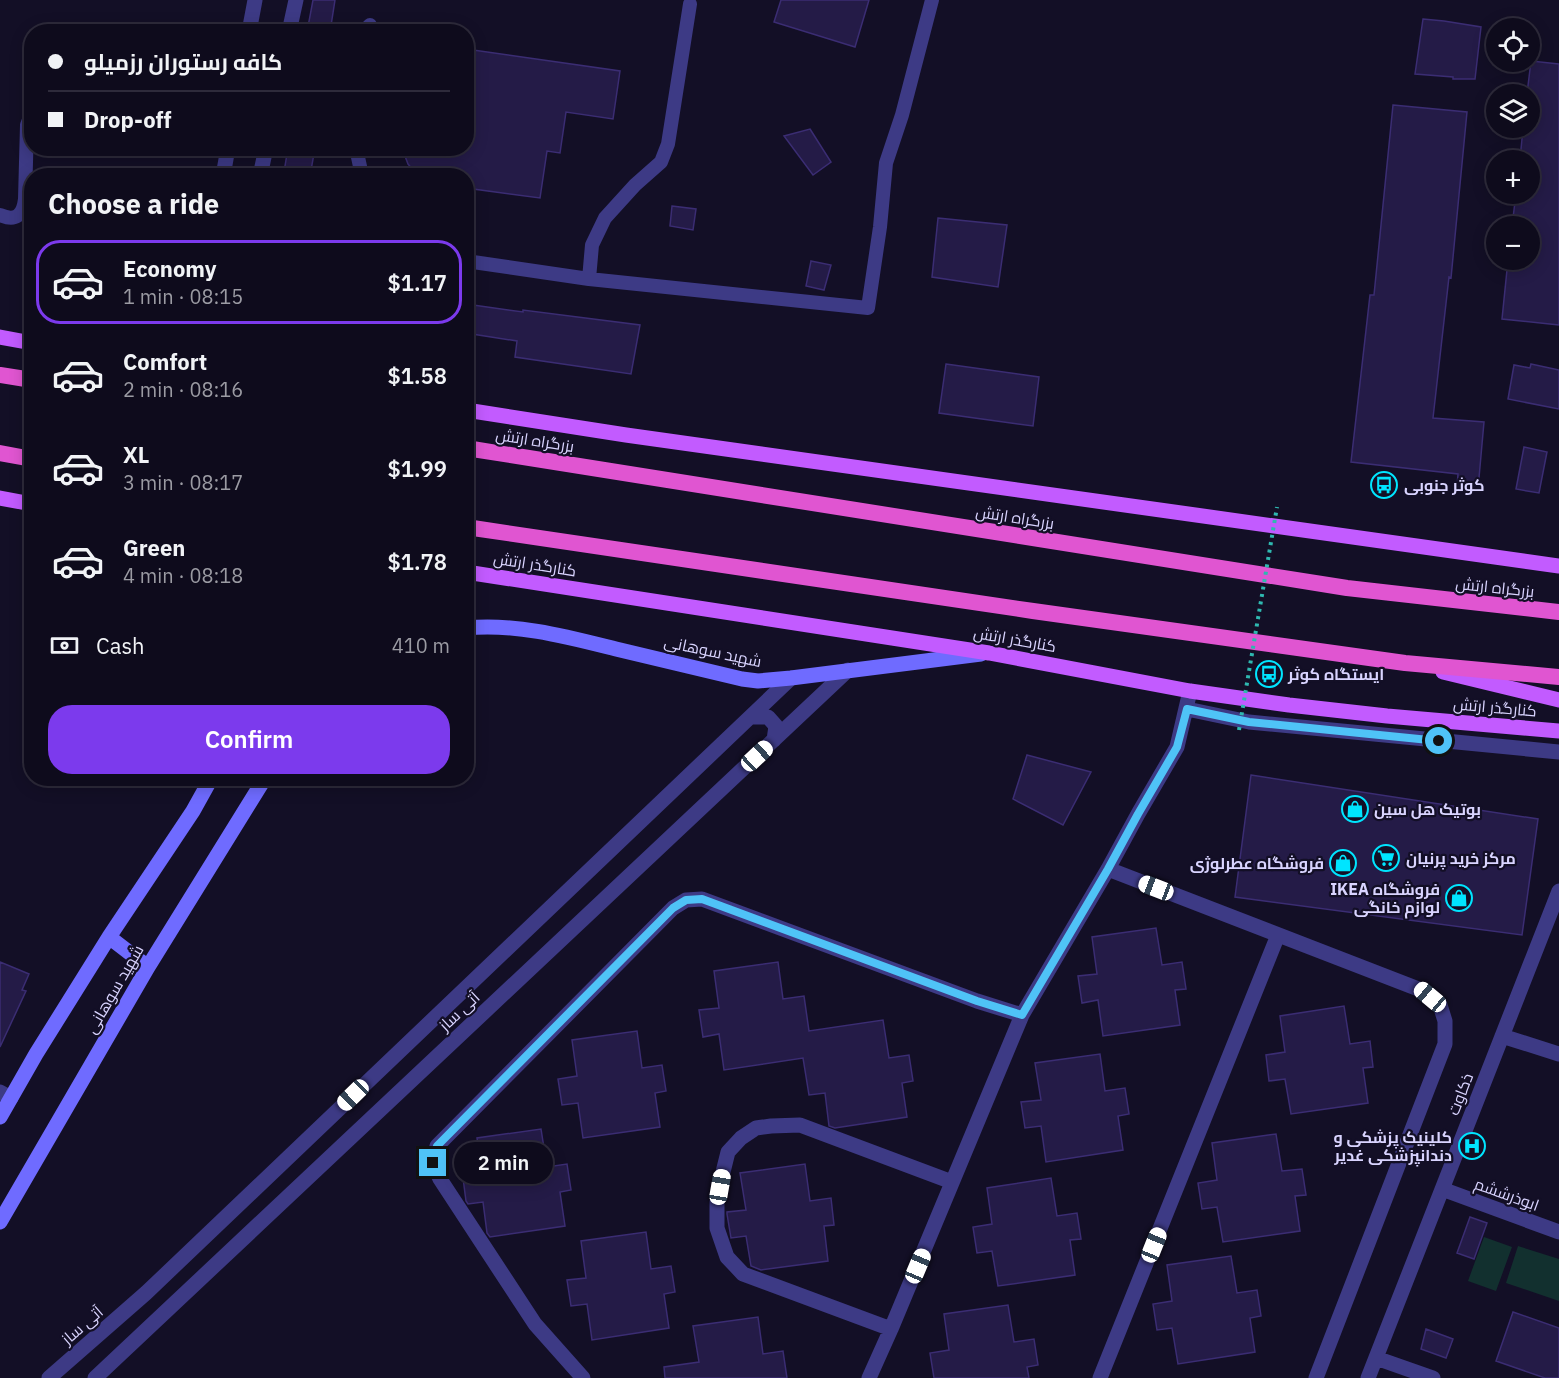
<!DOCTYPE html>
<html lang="en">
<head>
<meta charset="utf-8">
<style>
	body { margin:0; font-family:"IBM Plex Sans",Cairo,sans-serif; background:#1c1929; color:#f1f3f6; height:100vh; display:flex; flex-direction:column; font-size:22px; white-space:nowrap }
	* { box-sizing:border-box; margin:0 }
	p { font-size:20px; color:#9b9ba3 }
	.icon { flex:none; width:33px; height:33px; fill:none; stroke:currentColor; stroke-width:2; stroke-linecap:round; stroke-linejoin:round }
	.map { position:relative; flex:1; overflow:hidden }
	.details { position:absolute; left:24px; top:168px; width:450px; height:618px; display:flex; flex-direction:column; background:#0e0b1c; border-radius:24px; box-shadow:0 3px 15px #0003,0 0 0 2px #2e2b3b }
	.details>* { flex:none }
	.banner { position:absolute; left:24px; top:24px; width:450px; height:132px; border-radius:24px; box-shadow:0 3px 15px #0003,0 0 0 2px #2e2b3b; display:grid; align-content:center; height:132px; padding:0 24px; background:#0e0b1c }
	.controls { position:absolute; left:1486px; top:18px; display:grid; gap:12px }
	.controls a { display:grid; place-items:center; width:54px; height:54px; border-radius:50%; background:#0e0b1c; box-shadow:0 3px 15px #0003,0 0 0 2px #2e2b3b; font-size:30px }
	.end { position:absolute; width:27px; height:27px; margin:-14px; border:8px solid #4fc3f7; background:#111; box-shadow:0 0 0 3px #111 }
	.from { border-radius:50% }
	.bubble { position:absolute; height:42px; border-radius:21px; background:#0e0b1c; box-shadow:0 3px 15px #0003,0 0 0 2px #2e2b3b; font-size:20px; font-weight:600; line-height:42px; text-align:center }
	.car { position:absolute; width:18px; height:36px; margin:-18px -9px; border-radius:8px; box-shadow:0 0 4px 2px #0007; background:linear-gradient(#fff 24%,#345 0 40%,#fff 0 76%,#345 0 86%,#fff 0) }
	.banner b { display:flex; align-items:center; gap:21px; height:57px; font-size:22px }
	.banner b+b { border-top:2px solid #2e2b3b }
	.banner i { width:15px; height:15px; background:#f1f3f6 }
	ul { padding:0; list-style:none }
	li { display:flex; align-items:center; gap:18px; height:84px; margin:0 12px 9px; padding:0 12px; border:3px solid transparent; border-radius:24px }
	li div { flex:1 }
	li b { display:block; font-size:22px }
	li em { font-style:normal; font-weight:600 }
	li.current { border-color:#7c3aed }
	li>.icon { width:54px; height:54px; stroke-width:1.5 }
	h2 { padding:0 24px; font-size:27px; line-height:72px }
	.pay { display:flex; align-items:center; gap:15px; height:66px; padding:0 24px; font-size:22px }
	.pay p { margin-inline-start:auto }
	.action { display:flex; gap:12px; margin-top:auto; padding:12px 24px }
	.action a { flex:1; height:69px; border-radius:24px; background:#7c3aed; color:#fff; font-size:24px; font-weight:600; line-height:69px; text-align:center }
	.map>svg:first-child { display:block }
</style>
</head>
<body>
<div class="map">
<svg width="1559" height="1378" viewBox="0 0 1559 1378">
	<rect width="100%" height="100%" fill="#130f26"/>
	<path fill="#12302f" d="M1484,1237l28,10 -16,44 -28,-10z
		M1518,1246l41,13v42l-53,-18z"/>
	<path fill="#241b47" stroke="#3b2d73" stroke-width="1.5" d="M313,0h22l-5,32h-23z
		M781,0h88l-14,47 -81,-25z
		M1423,19l21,2 37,6 -6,52h-22v-2l-38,-3z
		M466,49l154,22 -7,48 -47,-7 -6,41 -13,-2 -7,47 -74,-10v-12h-48l-10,-12 -6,-16h64z
		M1531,61l28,3v261l-57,-6 6,-59h22v-34h-18l4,-32h14v-34h-10l3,-32h7v-34h-3z
		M1393,105l74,7 -16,166 -2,-1 -16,141 51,4 -6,67 -21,-2 1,-13 -107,-12 19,-167h4z
		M810,129l21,33 -18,13 -29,-39z
		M288,148h27l-5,28h-24v-4h-2z
		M672,206l24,3 -3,21 -23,-4z
		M938,218l69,7 -9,62 -66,-10z
		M811,261l20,4 -7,25 -18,-4z
		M466,304l57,8v-2l117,15 -9,49 -116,-17 2,-16 -51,-8z
		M946,364l93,13 -6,49 -94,-13z
		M1531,364l28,6v39l-51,-10 6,-34 16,3z
		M1524,447l23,5 -8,41 -23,-4z
		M1027,755l64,17 -28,53 -50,-26z
		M1251,775l287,44 -16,116 -287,-38z
		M1156,928l6,37 20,-3 4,27 -11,1 5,35 -77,11 -5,-36 -16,3 -4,-27 19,-2 -5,-37z
		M0,962l29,12 -7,16 4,1 -26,56z
		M778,962l5,37 21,-3 5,35 74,-11 6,38 20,-3 4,26 -11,2 5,34 -72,11 -6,-2 -4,-33 -16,2 -6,-37 -79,12 -5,-36 -16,3 -4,-27 20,-2 -5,-37z
		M1344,1006l6,38 20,-3 3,26 -10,1 5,35 -77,11 -6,-35 -16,2 -3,-26 19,-3 -5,-36z
		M637,1031l5,37 20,-3 4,26 -11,2 5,34 -77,11 -5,-35 -16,2 -4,-26 19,-3 -5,-36z
		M1100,1054l5,37 20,-3 4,26 -11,2 5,34 -77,12 -5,-36 -16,2 -4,-26 20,-2 -6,-37z
		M541,1129l6,38 20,-3 4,26 -11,2 5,34 -75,11 -3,-4 -4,-31 -15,2 -2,-3 -3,-23 19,-3 -5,-37z
		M1276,1134l6,37 20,-2 4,26 -11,1 5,35 -77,11 -6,-35 -15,2 -4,-26 19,-3 -5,-37z
		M805,1164l5,37 21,-3 3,27 -10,1 4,35 -67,9 -10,-4 -5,-30 -15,2 -4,-24v-2l19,-2 -6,-37z
		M1051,1178l6,38 20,-3 4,26 -11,1 5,35 -77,11 -6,-35 -15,2 -4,-26 19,-3 -5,-36z
		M1470,1217l17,6 -13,36 -17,-6z
		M646,1232l5,37 20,-3 4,26 -11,2 5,34 -77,12 -5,-36 -16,2 -4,-26 19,-2 -5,-37z
		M1231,1256l6,37 20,-3 4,26 -11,2 5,34 -77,12 -6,-36 -15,2 -4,-26 19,-3 -5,-36z
		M1008,1305l6,37 20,-3 4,26 -11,2 2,11h-95l-4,-25 19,-3 -5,-36z
		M1513,1312l46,16v50h-14l-49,-17z
		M758,1317l5,37 20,-3 4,27h-122l-1,-11 35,-5 -6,-36z
		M1426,1329l27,10 -7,19 -25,-9z"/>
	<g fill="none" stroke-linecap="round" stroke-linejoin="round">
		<path stroke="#3d3a85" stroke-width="14" d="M363,32l7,-7
			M356,148l5,23v5
			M0,215c16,7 23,0 25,-16l2,-74 5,-13
			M466,261l123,18 279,29 12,-81 6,-64 16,-48 30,-115
			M589,279l3,-34 13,-27 30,-33 26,-23 7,-18 22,-140"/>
		<path stroke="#3d3a85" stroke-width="15" d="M249,32l6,-32
			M289,32l7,-32
			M223,176l5,-28
			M260,176l6,-28
			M1187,709l62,13 310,30
			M751,717h17l8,9 -2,14
			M1108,869l313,121 19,15 5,16v23l-129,334
			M1502,1036l57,18
			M0,1092l11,6
			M1442,1189l117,43
			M891,1329l-148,-55 -16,-17 -10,-29v-26l6,-30 5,-20 13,-14 15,-10 15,-2 29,-1 152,57
			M1376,1358l57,20
			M49,1378l97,-85 645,-615
			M95,1378l753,-708
			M583,1378l-48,-54 -95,-145 -7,-16 4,-17 236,-238 13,-8 16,-1 275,102 45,14
			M869,1378l22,-49 131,-314 86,-146 30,-55 39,-67 13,-56
			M1100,1378l178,-443
			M1368,1378l191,-487"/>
		<path stroke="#6f6bff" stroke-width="15" d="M466,628c51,-5 102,9 150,21 42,10 84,20 126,30l16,2 33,-3 190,-24
			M109,937l39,30
			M0,1117l36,-63 73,-117 84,-126 15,-27 1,-6
			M0,1222l148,-255 117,-189"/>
		<path stroke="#c25bff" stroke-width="15" d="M0,337l32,6
			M466,410l160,25 933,131
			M0,498l32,6
			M466,572l523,81 201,38 99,14 98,11 172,15
			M1443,672l116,28"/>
		<path stroke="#e055d1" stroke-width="16" d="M0,375l32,5
			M466,448l881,140 212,24
			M0,453l32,6
			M466,527l567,84 372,52 154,14"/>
		<path stroke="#2fb8b0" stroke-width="4" stroke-dasharray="3 4.5" stroke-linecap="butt" d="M1239,730l38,-223"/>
	</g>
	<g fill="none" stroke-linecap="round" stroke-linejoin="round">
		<path stroke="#4fc3f7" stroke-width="8" d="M433,1163l4,-17 236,-238 13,-8 16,-1 275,102 45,14 86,-146 30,-55 39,-67 10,-38 62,13 190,19"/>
	</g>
	<defs>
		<symbol id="bus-ring" viewBox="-11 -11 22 22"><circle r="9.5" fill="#130f26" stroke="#00e5ff" stroke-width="1.5"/><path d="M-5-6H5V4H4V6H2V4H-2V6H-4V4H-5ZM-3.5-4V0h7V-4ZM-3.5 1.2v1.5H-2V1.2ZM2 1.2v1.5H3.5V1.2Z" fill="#00e5ff"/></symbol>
		<symbol id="shop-ring" viewBox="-11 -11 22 22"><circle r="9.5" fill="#130f26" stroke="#00e5ff" stroke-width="1.5"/><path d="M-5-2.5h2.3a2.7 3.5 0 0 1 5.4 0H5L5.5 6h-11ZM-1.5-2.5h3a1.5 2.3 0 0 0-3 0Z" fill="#00e5ff"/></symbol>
		<symbol id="supermarket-ring" viewBox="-11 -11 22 22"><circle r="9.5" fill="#130f26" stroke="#00e5ff" stroke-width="1.5"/><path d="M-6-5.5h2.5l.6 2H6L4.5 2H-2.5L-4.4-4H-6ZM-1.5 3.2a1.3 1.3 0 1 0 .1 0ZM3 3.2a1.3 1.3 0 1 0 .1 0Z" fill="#00e5ff"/></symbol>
		<symbol id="hospital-ring" viewBox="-11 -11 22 22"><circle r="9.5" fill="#130f26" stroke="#00e5ff" stroke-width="1.5"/><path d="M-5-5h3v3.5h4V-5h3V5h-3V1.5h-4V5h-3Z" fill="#00e5ff"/></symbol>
	</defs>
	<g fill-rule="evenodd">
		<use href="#bus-ring" x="1369" y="470" width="30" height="30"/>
		<use href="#bus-ring" x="1254" y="659" width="30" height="30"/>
		<use href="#shop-ring" x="1340" y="794" width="30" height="30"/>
		<use href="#supermarket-ring" x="1371" y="843" width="30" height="30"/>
		<use href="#shop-ring" x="1328" y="848" width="30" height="30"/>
		<use href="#shop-ring" x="1444" y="883" width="30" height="30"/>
		<use href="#hospital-ring" x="1457" y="1131" width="30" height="30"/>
	</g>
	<g text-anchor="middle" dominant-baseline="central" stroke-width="4.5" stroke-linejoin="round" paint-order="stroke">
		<g font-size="16" fill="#d9d4ff" stroke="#130f26">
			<text transform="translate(535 440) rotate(9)">بزرگراه ارتش</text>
			<text transform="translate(1015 517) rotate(9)">بزرگراه ارتش</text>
			<text transform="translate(535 564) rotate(9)">کنارگذر ارتش</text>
			<text transform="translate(1495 587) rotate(6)">بزرگراه ارتش</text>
			<text transform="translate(1015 639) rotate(10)">کنارگذر ارتش</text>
			<text transform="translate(713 651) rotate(12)">شهید سوهانی</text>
			<text transform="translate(1495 707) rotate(5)">کنارگذر ارتش</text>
			<text transform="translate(114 989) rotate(-60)">شهید سوهانی</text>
			<text transform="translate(459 1011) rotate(-43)">آتی ساز</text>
			<text transform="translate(1460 1094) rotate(-69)">ذکاوت</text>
			<text transform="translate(1507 1194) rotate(20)">ابوذرششم</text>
			<text transform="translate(82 1325) rotate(-41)">آتی ساز</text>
		</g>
		<g font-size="16" font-weight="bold" fill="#d9d4ff" stroke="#130f26" text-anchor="start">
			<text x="1404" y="485">کوثر جنوبی</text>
			<text x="1288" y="674">ایستگاه کوثر</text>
			<text x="1374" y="809">بوتیک هل سین</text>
			<text x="1406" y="858">مرکز خرید پرنیان</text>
			<text x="1324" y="863" text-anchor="end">فروشگاه عطرلوژی</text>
			<text x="1440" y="889" text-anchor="end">IKEA فروشگاه<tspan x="1440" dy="18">لوازم خانگی</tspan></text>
			<text x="1452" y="1137" text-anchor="end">کلینیک پزشکی و<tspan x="1452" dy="18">دندانپزشکی غدیر</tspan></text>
		</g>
	</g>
</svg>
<div class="controls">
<a><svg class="icon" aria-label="locate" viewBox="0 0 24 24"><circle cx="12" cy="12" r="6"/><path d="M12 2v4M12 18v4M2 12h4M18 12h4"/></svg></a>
<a><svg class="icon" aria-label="layers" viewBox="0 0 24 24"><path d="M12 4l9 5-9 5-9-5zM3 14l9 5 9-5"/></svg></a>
<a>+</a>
<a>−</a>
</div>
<i class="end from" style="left:1439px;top:741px"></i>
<i class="end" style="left:433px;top:1163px"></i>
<div class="bubble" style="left:454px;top:1142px;width:99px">2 min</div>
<i class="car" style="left:757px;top:756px;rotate:47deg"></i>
<i class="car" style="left:1156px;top:888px;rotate:291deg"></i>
<i class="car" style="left:1430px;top:997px;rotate:310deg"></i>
<i class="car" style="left:353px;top:1095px;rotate:226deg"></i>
<i class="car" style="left:720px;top:1187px;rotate:10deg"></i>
<i class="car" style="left:1154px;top:1245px;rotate:22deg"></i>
<i class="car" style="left:918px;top:1266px;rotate:23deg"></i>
<div class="banner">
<b><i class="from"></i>کافه رستوران رزمیلو</b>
<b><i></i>Drop-off</b>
</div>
<section class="details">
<h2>Choose a ride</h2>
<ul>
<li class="current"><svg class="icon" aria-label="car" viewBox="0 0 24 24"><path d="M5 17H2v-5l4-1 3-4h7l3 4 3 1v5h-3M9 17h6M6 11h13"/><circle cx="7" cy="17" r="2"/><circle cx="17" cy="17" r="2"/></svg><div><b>Economy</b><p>1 min · 08:15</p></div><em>$1.17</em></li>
<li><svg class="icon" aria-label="car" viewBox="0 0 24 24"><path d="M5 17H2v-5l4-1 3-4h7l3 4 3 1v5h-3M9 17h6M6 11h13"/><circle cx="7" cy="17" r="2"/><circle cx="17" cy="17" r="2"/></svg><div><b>Comfort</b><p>2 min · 08:16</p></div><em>$1.58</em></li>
<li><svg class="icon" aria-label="car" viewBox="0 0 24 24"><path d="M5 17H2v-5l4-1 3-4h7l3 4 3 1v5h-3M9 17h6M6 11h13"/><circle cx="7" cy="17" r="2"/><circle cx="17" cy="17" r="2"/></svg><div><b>XL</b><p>3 min · 08:17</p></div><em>$1.99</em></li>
<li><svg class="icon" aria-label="car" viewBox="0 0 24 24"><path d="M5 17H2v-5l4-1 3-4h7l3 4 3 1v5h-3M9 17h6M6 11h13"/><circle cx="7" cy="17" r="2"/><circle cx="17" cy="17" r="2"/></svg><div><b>Green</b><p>4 min · 08:18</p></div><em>$1.78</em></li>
</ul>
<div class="pay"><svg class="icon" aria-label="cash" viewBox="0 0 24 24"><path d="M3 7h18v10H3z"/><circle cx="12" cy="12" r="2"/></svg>Cash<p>410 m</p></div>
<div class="action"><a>Confirm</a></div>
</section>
</div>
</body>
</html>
